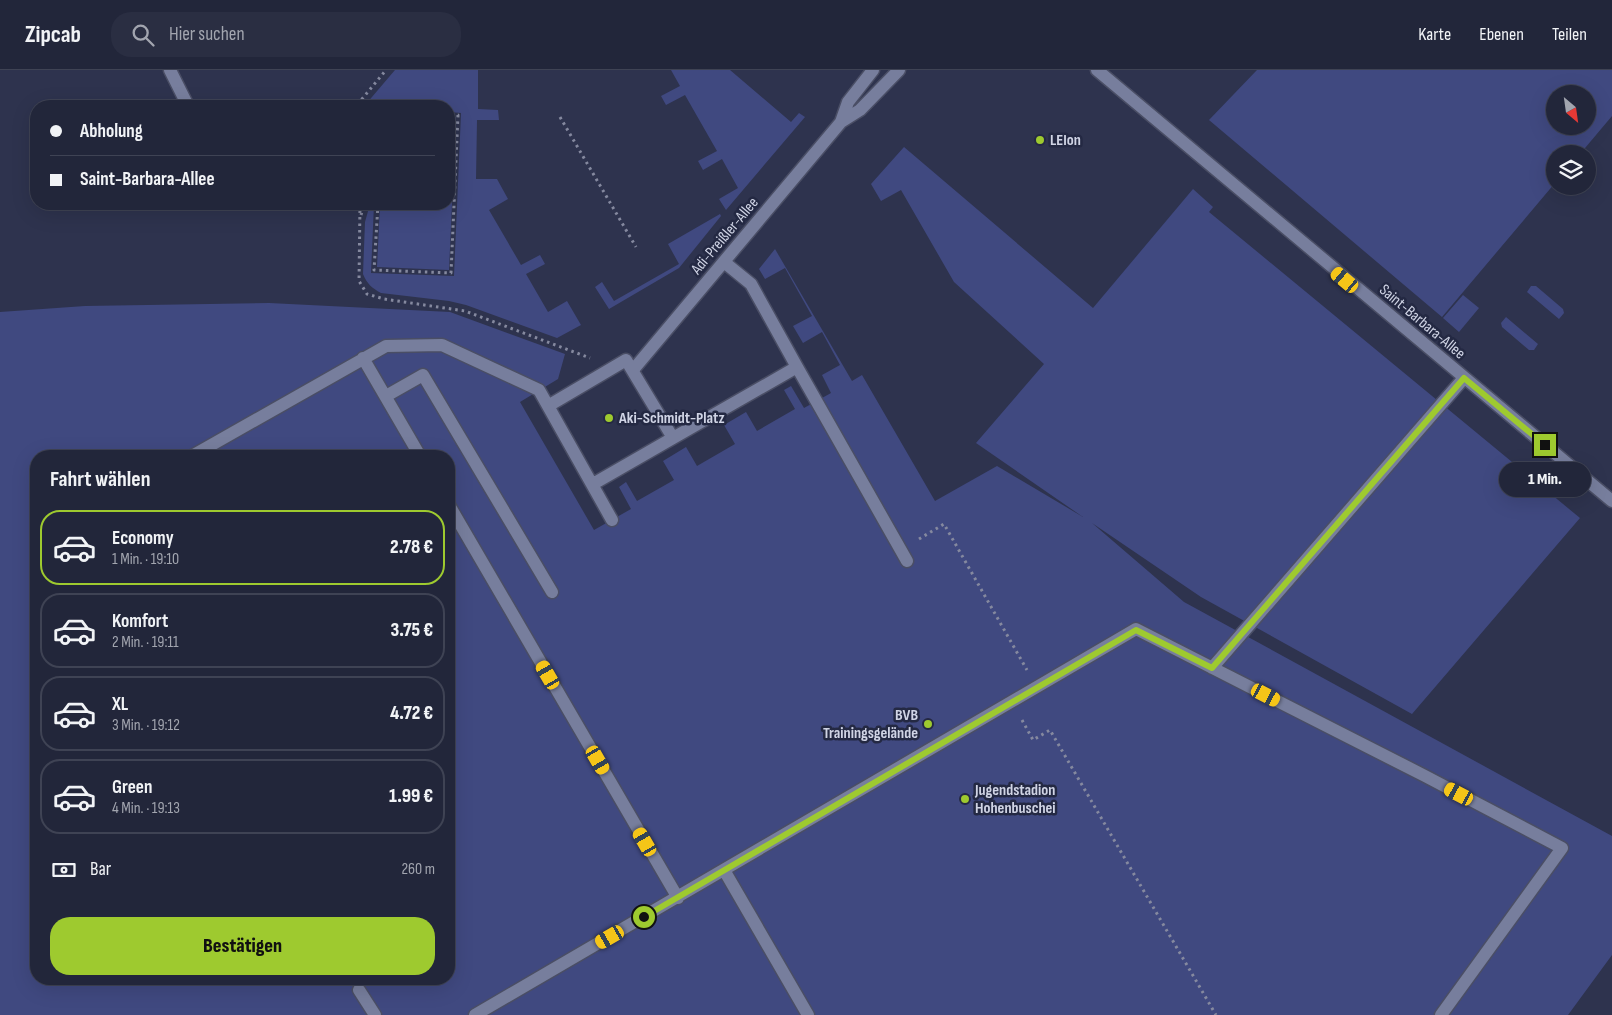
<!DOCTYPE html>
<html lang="de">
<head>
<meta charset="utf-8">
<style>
	body { margin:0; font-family:"Sofia Sans Condensed",sans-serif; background:#2a2e42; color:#f1f3f6; height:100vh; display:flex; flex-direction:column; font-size:19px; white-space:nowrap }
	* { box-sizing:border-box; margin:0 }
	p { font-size:16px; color:#a2a5af }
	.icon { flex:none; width:28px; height:28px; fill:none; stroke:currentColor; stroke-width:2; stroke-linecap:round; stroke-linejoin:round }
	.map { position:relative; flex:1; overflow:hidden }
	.panel { position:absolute; left:30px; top:380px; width:425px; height:535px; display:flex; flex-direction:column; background:#22263a; border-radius:20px; box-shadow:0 5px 20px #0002,0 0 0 1px #3f4354 }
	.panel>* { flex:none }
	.top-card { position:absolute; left:30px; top:30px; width:425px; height:110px; border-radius:20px; box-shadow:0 5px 20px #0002,0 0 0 1px #3f4354; display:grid; align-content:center; height:110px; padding:0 20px; background:#22263a }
	.needle { width:32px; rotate:151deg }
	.fabs { position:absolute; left:1546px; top:15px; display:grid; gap:10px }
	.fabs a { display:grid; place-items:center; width:50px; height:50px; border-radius:50%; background:#22263a; box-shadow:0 5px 20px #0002,0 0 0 1px #3f4354; font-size:25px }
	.end { position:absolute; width:22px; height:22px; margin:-11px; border:6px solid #9eca2f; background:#111; box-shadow:0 0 0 2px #111 }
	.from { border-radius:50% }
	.bubble { position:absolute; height:35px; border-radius:18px; background:#22263a; box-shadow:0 5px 20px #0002,0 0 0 1px #3f4354; font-size:16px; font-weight:800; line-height:35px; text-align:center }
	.car { position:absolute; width:15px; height:30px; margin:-15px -8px; border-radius:6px; box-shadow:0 0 4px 1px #0007; background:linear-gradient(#f5c518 24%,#345 0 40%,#f5c518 0 76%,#345 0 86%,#f5c518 0) }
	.top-card b { display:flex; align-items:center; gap:18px; height:48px; font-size:19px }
	.top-card b+b { border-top:1px solid #3f4354 }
	.top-card i { width:12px; height:12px; background:#f1f3f6 }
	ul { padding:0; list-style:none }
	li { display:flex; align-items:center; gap:15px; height:75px; margin:0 10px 8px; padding:0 10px; border:2px solid #3f4354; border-radius:20px }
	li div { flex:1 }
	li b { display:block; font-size:19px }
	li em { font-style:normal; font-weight:800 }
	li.active { border-color:#9eca2f }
	li>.icon { width:45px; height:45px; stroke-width:1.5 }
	h2 { padding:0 20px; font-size:22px; line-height:60px }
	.pay { display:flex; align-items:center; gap:12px; height:55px; padding:0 20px; font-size:19px }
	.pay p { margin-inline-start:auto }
	.action { display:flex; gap:10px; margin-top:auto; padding:10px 20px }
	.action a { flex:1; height:58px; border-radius:20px; background:#9eca2f; color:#111; font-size:20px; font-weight:800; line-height:58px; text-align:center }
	header { display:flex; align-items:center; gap:30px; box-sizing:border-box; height:70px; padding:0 25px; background:#22263a; border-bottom:1px solid #3f4354 }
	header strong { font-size:24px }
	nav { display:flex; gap:28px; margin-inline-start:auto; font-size:18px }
	.search { width:350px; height:45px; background:#2a2e42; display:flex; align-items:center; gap:12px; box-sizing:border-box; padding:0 18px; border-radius:20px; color:#a2a5af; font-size:19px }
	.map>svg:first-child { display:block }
</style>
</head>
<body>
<header>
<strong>Zipcab</strong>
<div class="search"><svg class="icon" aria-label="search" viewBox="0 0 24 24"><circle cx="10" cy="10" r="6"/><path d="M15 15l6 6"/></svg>Hier suchen</div>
<nav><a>Karte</a><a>Ebenen</a><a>Teilen</a></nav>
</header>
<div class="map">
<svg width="1612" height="945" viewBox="0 0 1612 945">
	<rect width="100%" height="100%" fill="#2e334e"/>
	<path fill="#404980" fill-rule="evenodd" d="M395,0h83v39l20,1 1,10h-22l-1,59h21l11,20 -19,11 32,55 19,-10 5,9 -19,10 22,38 19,-11 14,24 -24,13 -91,-33 -17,-4 -68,-8c-9,-5 -14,-9 -18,-19l2,-52 5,-18h4l-3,69 83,3 7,-163 -12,-1v-6h-83v-2z
		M671,0h59l61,52 8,-9 6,4 -79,93 -7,-11 19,-11 -16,-29 -19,11 -5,-9 19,-10 -32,-56 -19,10 -5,-9 19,-10z
		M1257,0h355v46l-32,38h-25v29l-113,134 -233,-197zM1555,24h33v32h-33z
		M449,47h7l-7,153 -72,-3 3,-63h69z
		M904,77l189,161 100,-119 20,18 -4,5 371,306 -168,196 -211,-117 -109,-74 92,79 428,234v119l-44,60h-1568v-703l85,-6 184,-3 181,9 115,42 -7,25 -38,23 74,128 37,-21 -12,-22 7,-5 11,19 37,-21 -11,-19 23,-14 11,19 38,-22 -11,-19 22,-13 11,19 38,-22 -11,-19 7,-4 13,22 27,-15 -9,-18 18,-10 -18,-33 -19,11 -10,-17 19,-10 -27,-48 -20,11 -6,-10 16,-20 77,132 10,-6 73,126 62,-35 86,51 -107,-74 68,-79 -90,-82 -53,-92 -20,11 -10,-17zM36,386h413v523h-413z
		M720,144l1,2 -42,52 -70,41 -14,-22 7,-5 12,19 65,-37 -11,-20z
		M1531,216h5l27,23 1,4 -5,6 -32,-27z
		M1463,225l16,13 -20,24 -16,-14z
		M1506,247l32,27 -4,6h-5l-27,-23 -1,-4z"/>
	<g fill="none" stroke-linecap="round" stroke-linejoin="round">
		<defs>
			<path id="minor" d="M170,0l18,36
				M1097,0l515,431
				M841,52l7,-20 25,-32
				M724,192l27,22 46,83
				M363,288l57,98
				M633,300l208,-248 19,-12 39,-40
				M386,326l37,-21 129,217
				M673,368l124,-71 110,194
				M192,386l194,-110 56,-1 97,45 9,16
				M593,414l80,-46 -47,-78 -78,46 64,114
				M449,435l229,393
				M1212,598l252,-290
				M724,800l84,145
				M359,920l16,25
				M475,945l661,-386 289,147 137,72 -121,167"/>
		</defs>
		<use href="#minor" stroke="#4a4e65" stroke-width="15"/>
		<path stroke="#85899f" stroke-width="3" stroke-dasharray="2.5 4" stroke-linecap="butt" d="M362,36v-7l24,-29
			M560,47l76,130
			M360,134l-1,77 8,13 17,5 81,12 125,47
			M378,134l-4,66 77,3 7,-158h-9
			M361,145l3,-11
			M919,469l25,-15 83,146
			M1022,650l11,20 17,-10 166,285"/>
		<use href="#minor" stroke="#777e9d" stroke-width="12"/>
	</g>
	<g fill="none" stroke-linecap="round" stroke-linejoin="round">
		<path stroke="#9eca2f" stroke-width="6" d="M644,847l492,-287 76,38 252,-290 81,67"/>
	</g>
	<g fill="#9eca2f" stroke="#242943" stroke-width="2">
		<circle cx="1040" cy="70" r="5"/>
		<circle cx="609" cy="348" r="5"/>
		<circle cx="928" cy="654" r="5"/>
		<circle cx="965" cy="729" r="5"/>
	</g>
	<g text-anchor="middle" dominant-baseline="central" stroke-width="5" stroke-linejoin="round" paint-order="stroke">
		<g font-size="16" font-weight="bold" fill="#d0d4e5" stroke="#242943" text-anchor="start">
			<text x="1050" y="70">LEIon</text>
			<text x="619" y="348">Aki-Schmidt-Platz</text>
			<text x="918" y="645" text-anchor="end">BVB<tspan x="918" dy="18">Trainingsgelände</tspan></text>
			<text x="975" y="720">Jugendstadion<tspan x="975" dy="18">Hohenbuschei</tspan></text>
		</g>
		<g font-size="16" fill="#d0d4e5" stroke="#242943">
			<text transform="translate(725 166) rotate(-50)">Adi-Preißler-Allee</text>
			<text transform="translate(1422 252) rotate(40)">Saint-Barbara-Allee</text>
		</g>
	</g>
</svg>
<div class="fabs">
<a><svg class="needle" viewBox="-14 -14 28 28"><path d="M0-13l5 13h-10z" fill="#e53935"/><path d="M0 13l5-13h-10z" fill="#a2a5af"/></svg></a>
<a><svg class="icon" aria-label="layers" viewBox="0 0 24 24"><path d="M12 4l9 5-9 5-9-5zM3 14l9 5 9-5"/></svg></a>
</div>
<i class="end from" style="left:644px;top:847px"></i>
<i class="end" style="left:1545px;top:375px"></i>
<div class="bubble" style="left:1499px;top:392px;width:92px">1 Min.</div>
<i class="car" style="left:1345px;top:210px;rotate:310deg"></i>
<i class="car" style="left:548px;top:605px;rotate:330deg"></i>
<i class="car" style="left:1266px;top:625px;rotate:117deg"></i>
<i class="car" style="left:598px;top:690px;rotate:150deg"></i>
<i class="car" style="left:1459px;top:724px;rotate:298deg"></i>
<i class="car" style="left:645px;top:772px;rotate:330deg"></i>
<i class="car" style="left:610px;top:867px;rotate:240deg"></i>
<div class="top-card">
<b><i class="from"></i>Abholung</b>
<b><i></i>Saint-Barbara-Allee</b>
</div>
<section class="panel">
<h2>Fahrt wählen</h2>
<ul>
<li class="active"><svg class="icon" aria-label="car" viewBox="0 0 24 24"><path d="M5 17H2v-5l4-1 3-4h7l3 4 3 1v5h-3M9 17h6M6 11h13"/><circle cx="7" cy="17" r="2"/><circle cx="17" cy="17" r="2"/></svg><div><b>Economy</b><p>1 Min. · 19:10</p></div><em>2.78 €</em></li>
<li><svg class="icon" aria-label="car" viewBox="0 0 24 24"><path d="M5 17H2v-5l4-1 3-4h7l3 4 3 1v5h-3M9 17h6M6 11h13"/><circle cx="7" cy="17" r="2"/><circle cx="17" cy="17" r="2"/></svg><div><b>Komfort</b><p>2 Min. · 19:11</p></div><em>3.75 €</em></li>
<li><svg class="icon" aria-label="car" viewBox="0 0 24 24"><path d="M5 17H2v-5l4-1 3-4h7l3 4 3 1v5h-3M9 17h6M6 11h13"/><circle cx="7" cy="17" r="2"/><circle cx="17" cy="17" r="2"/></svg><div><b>XL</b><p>3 Min. · 19:12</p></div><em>4.72 €</em></li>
<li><svg class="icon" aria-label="car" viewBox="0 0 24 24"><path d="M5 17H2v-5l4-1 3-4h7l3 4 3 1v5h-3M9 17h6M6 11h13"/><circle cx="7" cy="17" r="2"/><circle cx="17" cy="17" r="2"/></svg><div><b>Green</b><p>4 Min. · 19:13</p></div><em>1.99 €</em></li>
</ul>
<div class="pay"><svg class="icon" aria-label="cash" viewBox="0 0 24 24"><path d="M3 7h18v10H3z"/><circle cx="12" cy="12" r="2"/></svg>Bar<p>260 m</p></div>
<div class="action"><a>Bestätigen</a></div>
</section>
</div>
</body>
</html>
